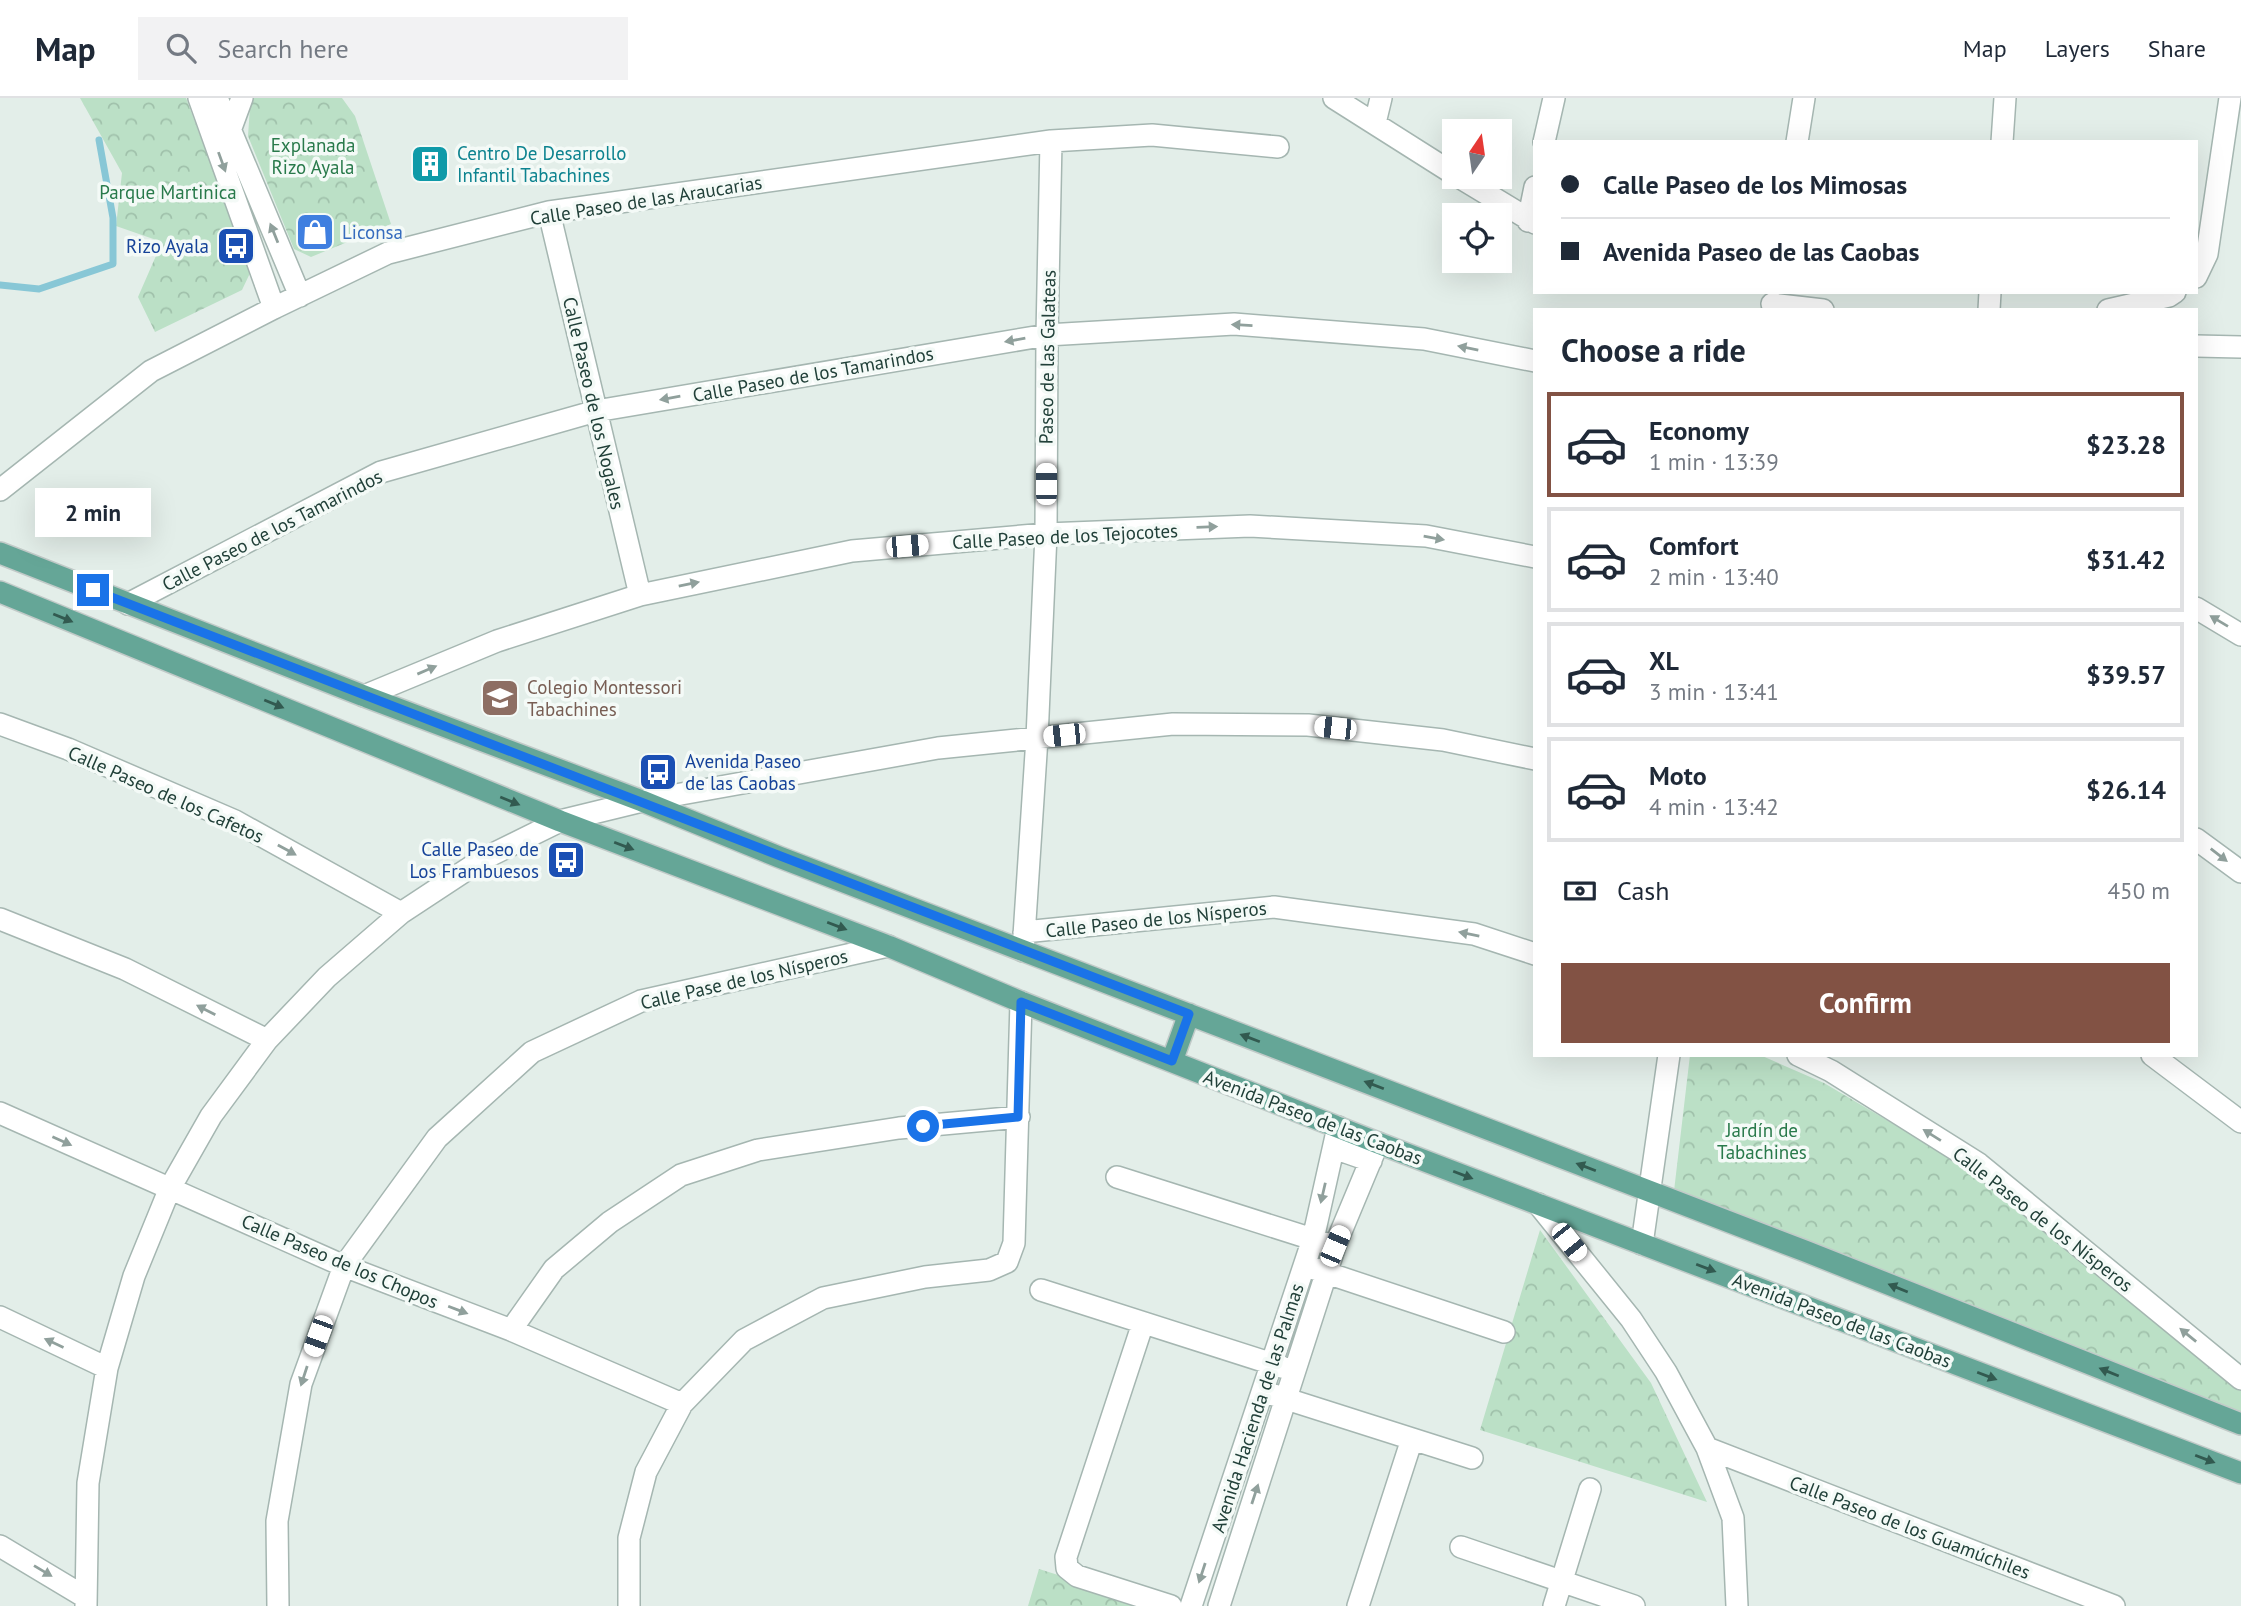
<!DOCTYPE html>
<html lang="en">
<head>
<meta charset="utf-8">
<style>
	body { margin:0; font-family:"PT Sans",sans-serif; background:#f2f2f3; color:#1f2937; height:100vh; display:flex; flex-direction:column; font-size:26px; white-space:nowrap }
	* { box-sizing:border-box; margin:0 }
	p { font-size:23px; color:#747a83 }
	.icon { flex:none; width:38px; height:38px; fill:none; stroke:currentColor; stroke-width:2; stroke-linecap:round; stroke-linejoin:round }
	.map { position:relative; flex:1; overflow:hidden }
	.sheet { position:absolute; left:1533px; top:210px; width:665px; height:749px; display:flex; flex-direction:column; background:#fff; border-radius:0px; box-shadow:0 7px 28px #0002 }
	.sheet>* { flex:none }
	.guide { position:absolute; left:1533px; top:42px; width:665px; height:154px; border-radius:0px; box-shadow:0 7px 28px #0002; display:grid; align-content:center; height:154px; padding:0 28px; background:#fff }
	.needle { width:46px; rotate:13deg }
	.fabs { position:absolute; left:1442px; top:21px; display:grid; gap:14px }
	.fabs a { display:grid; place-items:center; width:70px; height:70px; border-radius:0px; background:#fff; box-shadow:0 7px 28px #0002; font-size:35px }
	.end { position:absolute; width:32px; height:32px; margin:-16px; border:9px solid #1a73e8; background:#fff; box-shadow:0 0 0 4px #fff }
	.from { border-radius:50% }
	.bubble { position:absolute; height:49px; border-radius:0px; background:#fff; box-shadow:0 7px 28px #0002; font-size:23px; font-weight:700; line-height:49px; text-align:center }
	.car { position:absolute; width:21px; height:42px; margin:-21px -10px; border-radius:9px; box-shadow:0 0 5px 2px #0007; background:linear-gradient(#fff 24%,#345 0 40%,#fff 0 76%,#345 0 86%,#fff 0) }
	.guide b { display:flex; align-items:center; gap:24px; height:66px; font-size:26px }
	.guide b+b { border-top:2px solid #e0e1e3 }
	.guide i { width:18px; height:18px; background:#1f2937 }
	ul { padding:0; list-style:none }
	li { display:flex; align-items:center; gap:21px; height:105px; margin:0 14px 10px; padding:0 14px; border:4px solid #e0e1e3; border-radius:0px }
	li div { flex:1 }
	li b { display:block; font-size:26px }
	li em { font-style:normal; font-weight:700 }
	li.active { border-color:#825244 }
	li>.icon { width:63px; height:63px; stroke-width:1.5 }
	h2 { padding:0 28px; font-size:32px; line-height:84px }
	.pay { display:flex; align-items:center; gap:18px; height:77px; padding:0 28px; font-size:26px }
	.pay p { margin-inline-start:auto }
	.button { display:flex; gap:14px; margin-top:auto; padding:14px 28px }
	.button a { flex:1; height:80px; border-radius:0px; background:#825244; color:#fff; font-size:28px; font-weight:700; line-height:80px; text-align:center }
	header { display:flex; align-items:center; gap:42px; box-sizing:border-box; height:98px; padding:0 35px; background:#fff; border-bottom:2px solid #e0e1e3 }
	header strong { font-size:33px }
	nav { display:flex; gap:38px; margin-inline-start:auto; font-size:24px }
	.search { width:490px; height:63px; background:#f2f2f3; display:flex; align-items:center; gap:18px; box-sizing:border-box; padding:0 24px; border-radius:0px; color:#747a83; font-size:26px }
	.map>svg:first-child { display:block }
</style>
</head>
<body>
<header>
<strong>Map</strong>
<div class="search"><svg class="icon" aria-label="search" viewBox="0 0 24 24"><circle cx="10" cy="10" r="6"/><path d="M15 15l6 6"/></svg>Search here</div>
<nav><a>Map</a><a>Layers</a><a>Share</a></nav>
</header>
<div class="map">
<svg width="2241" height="1508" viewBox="0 0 2241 1508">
	<defs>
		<pattern id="forest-crowns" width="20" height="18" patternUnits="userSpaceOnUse" patternTransform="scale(1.75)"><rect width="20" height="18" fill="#bbe0c6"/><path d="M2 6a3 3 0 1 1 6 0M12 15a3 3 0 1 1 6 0" fill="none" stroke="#a0c1ab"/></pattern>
	</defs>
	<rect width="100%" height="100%" fill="#e3eee9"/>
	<path fill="url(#forest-crowns)" d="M80,0h106l65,173 -9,19 -87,42 -17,-35 24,-55 -46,-16 6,-53z
		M254,0h88l13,18 36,108 -80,33 -17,-8 -46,-113 2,-29z
		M1690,957h70l64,28 149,88 268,216v28l-567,-224z
		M1540,1132l111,153 56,119 -227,-72z
		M1039,1471l118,37h-129z"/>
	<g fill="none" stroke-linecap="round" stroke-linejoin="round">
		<path stroke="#88c7d6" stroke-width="7" d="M0,187l39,4 74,-25v-46l-14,-78"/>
		<defs>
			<path id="minor" d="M199,0l75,210
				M217,0l83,198
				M1334,0l120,76
				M1375,25l6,-25
				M231,30l11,-30
				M1544,44l10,-44
				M1797,44l7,-44
				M2002,44l3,-44
				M1459,79l76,46
				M549,114l91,383
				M1528,123l7,-34
				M2196,179l11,-23 23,-156
				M1772,206l51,6
				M1989,212l1,-18
				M2108,212l61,-14 6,-4
				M2196,248l45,1
				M0,392l151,-119 123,-63 114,-55 161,-41 502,-71 101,-6 126,12
				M128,506l253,-132 215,-61 451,-76 187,-11 190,15 111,22
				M2196,510l45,27
				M364,598l133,-55 143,-46 212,-44 194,-17 204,-8 176,10 109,21
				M0,626l68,25 167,72 166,92
				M2196,741l45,33
				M0,821l125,50 142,71
				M1024,834l250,-25 200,27 61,20
				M1023,853l14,-213 9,-204 1,-199 4,-194
				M1798,957l33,16 148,93 262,215
				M2152,957l89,67
				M0,1015l344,153 167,64 171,74
				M1334,1050l37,13
				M1117,1079l208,66
				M1538,1106l93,115 35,53 41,76 26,70 4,88
				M1642,1146l27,-189
				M1312,1170l192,64
				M1041,1192l241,77
				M0,1219l107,51
				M1143,1225l-77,234 1,11 10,8 94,30
				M511,1232l43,-61 56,-47 71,-47 77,-25 141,-22 120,-11
				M1274,1297l198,63
				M1707,1350l407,158
				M0,1448l85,51
				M1461,1449l173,59
				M86,1508l2,-123 19,-115 27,-92 36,-88 41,-72 56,-76 60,-63 74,-64 82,-54 77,-38 82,-20 296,-53 235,-24 135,1 135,15 92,19
				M278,1508l-1,-85 24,-137 43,-118 93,-128 95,-86 109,-51 247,-55
				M629,1508v-68l17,-66 36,-68 62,-64 79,-42 102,-21 64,-7 18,-8 7,-19 7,-241
				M1191,1508l122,-367 25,-112
				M1219,1508l116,-360 43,-103
				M1358,1508l54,-167
				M1554,1508l36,-117"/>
			<path id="major" d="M0,455l364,143 278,105 137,56 1026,394 436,173
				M0,494l560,229 328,125 133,56 357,141 863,330
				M1172,963l17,-47"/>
		</defs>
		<use href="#minor" stroke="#a5b6b1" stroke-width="24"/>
		<use href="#major" stroke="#c1cac8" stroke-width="24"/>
		<use href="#minor" stroke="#fff" stroke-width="21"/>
		<use href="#major" stroke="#65a697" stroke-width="21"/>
	</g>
	<defs><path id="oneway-solid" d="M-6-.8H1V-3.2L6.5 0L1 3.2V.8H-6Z" transform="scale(1.75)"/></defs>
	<g fill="#90a09c">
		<use href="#oneway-solid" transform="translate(222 64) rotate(70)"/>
		<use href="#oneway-solid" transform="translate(274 135) rotate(-112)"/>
		<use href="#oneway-solid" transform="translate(1242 227) rotate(-177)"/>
		<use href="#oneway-solid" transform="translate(1015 242) rotate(170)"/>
		<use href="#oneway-solid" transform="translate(1468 250) rotate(-169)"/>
		<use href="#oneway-solid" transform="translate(670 300) rotate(170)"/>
		<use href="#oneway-solid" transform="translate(1207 429) rotate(-2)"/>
		<use href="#oneway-solid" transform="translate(1434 440) rotate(10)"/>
		<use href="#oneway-solid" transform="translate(689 486) rotate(-12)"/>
		<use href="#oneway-solid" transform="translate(2219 523) rotate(-149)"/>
		<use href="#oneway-solid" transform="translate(427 572) rotate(-23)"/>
		<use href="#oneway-solid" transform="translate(287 752) rotate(29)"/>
		<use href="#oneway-solid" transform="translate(2219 757) rotate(38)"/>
		<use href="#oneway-solid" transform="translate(1469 836) rotate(-169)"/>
		<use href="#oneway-solid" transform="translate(206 912) rotate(-153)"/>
		<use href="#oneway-solid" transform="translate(1932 1037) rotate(-148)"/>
		<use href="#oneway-solid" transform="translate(62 1043) rotate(24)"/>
		<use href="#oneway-solid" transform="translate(1323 1095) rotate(103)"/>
		<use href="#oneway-solid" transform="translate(458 1212) rotate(21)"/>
		<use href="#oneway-solid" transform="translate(2188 1237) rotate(-141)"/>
		<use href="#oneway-solid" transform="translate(54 1245) rotate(-155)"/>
		<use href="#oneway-solid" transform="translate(304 1278) rotate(108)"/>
		<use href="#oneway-solid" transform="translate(1255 1396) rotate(-72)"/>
		<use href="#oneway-solid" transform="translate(43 1473) rotate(31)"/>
		<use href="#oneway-solid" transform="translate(1202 1475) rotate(108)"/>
	</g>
	<g fill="#325a50">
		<use href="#oneway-solid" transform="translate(63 520) rotate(22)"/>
		<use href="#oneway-solid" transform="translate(274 606) rotate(22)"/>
		<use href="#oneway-solid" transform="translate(510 703) rotate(22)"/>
		<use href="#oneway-solid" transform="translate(624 748) rotate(21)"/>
		<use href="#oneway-solid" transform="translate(837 828) rotate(21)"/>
		<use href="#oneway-solid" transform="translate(1250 940) rotate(-159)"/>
		<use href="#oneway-solid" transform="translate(1374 987) rotate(-159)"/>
		<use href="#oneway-solid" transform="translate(1586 1069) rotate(-159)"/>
		<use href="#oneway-solid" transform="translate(1463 1077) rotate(21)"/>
		<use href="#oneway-solid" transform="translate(1706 1170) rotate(21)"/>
		<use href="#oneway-solid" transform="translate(1898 1190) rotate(-158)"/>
		<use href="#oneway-solid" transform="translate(2109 1274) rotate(-158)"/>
		<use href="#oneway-solid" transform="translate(1987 1278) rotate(21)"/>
		<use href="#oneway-solid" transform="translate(2205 1361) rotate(21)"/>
	</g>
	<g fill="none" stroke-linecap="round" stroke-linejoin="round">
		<path stroke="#1a73e8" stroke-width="9" d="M93,492l1096,424 -17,47 -151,-59 -3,115 -95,9"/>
	</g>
	<defs>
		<symbol id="building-square" viewBox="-11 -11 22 22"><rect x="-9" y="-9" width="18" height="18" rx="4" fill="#0f9aa8" stroke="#f4faf7"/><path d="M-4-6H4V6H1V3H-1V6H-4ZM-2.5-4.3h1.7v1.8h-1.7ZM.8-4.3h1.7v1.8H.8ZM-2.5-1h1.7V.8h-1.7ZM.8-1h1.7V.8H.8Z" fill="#fff"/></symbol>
		<symbol id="shop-square" viewBox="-11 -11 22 22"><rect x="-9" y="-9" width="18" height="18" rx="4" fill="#3f7fe0" stroke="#f4faf7"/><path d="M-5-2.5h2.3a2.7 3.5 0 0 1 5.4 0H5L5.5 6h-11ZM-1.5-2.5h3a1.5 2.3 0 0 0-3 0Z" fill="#fff"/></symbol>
		<symbol id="bus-square" viewBox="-11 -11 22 22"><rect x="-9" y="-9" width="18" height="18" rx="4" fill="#1a4fb4" stroke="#f4faf7"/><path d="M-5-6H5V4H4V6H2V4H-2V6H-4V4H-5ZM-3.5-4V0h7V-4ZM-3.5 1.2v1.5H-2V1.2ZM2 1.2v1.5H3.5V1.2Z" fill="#fff"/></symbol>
		<symbol id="school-square" viewBox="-11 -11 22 22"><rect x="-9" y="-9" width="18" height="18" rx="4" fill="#8d6e63" stroke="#f4faf7"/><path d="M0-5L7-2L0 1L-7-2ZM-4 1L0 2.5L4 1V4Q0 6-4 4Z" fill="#fff"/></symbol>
	</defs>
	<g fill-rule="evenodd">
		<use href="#building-square" x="408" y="44" width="44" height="44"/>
		<use href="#shop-square" x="293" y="112" width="44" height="44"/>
		<use href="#bus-square" x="214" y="126" width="44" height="44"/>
		<use href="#school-square" x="478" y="578" width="44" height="44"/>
		<use href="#bus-square" x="636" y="652" width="44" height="44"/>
		<use href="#bus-square" x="544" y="740" width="44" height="44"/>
	</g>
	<g text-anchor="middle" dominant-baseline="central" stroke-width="7" stroke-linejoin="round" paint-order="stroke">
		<g font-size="19" fill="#297a4b" stroke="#f4faf7">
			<text x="313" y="47">Explanada<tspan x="313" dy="22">Rizo Ayala</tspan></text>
			<text x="168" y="94">Parque Martinica</text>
			<text x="1762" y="1032">Jardín de<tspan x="1762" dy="22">Tabachines</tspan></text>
		</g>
		<g font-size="19" fill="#0d838f" stroke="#f4faf7" text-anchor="start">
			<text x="457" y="55">Centro De Desarrollo<tspan x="457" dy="22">Infantil Tabachines</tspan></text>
		</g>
		<g font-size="19" fill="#214039" stroke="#f4faf7">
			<text transform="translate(646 102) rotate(-9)">Calle Paseo de las Araucarias</text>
			<text transform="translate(1047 259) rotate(-89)">Paseo de las Galateas</text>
			<text transform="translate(813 276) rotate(-10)">Calle Paseo de los Tamarindos</text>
			<text transform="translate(594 305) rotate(77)">Calle Paseo de los Nogales</text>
			<text transform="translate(272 432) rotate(-27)">Calle Paseo de los Tamarindos</text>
			<text transform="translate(1065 438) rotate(-3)">Calle Paseo de los Tejocotes</text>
			<text transform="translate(166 696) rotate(24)">Calle Paseo de los Cafetos</text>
			<text transform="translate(1156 821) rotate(-6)">Calle Paseo de los Nísperos</text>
			<text transform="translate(744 881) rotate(-13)">Calle Pase de los Nísperos</text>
			<text transform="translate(1313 1019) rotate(21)">Avenida Paseo de las Caobas</text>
			<text transform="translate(2043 1121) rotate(38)">Calle Paseo de los Nísperos</text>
			<text transform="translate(340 1163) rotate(23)">Calle Paseo de los Chopos</text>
			<text transform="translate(1842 1222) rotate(21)">Avenida Paseo de las Caobas</text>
			<text transform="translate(1257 1310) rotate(-72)">Avenida Hacienda de las Palmas</text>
			<text transform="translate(1910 1429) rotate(21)">Calle Paseo de los Guamúchiles</text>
		</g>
		<g font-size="19" fill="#366cbe" stroke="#f4faf7" text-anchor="start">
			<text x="342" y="134">Liconsa</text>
		</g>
		<g font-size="19" fill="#164399" stroke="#f4faf7" text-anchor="end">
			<text x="209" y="148">Rizo Ayala</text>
			<text x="685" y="663" text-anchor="start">Avenida Paseo<tspan x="685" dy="22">de las Caobas</tspan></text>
			<text x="539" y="751">Calle Paseo de<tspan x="539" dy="22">Los Frambuesos</tspan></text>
		</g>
		<g font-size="19" fill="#785e54" stroke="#f4faf7" text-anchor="start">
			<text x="527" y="589">Colegio Montessori<tspan x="527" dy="22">Tabachines</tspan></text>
		</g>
	</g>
</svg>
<div class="fabs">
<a><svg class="needle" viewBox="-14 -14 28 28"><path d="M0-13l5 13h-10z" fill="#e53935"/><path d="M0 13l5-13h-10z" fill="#747a83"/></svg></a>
<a><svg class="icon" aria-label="locate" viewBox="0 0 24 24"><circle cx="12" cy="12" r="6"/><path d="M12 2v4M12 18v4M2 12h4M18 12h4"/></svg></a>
</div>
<i class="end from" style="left:923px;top:1028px"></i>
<i class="end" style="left:93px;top:492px"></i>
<div class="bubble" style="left:35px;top:390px;width:116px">2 min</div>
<i class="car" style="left:1046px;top:386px;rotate:0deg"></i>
<i class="car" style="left:907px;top:448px;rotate:85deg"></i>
<i class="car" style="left:1335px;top:630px;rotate:276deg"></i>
<i class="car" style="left:1064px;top:637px;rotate:264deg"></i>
<i class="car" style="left:1569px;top:1144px;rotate:141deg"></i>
<i class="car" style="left:1335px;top:1148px;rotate:23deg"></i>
<i class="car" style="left:318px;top:1238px;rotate:200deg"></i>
<div class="guide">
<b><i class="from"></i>Calle Paseo de los Mimosas</b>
<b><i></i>Avenida Paseo de las Caobas</b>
</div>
<section class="sheet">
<h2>Choose a ride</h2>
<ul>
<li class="active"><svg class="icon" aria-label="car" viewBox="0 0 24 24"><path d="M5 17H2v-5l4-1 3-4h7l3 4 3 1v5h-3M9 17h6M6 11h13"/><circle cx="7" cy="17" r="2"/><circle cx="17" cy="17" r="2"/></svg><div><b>Economy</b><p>1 min · 13:39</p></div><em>$23.28</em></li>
<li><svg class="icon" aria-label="car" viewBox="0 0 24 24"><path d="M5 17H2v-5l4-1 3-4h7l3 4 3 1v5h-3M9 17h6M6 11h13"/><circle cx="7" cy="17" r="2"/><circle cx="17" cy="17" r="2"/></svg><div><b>Comfort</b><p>2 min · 13:40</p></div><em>$31.42</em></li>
<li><svg class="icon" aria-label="car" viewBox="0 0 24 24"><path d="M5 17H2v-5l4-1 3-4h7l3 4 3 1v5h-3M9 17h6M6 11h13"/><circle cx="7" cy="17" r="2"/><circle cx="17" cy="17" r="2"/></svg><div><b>XL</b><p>3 min · 13:41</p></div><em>$39.57</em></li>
<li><svg class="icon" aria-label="car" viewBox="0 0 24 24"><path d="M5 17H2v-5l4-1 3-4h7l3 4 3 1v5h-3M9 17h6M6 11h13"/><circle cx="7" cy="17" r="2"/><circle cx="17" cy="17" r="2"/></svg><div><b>Moto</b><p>4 min · 13:42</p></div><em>$26.14</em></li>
</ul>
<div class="pay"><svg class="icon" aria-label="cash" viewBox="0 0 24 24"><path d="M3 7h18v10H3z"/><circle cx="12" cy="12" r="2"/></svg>Cash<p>450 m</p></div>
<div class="button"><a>Confirm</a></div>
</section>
</div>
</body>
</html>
